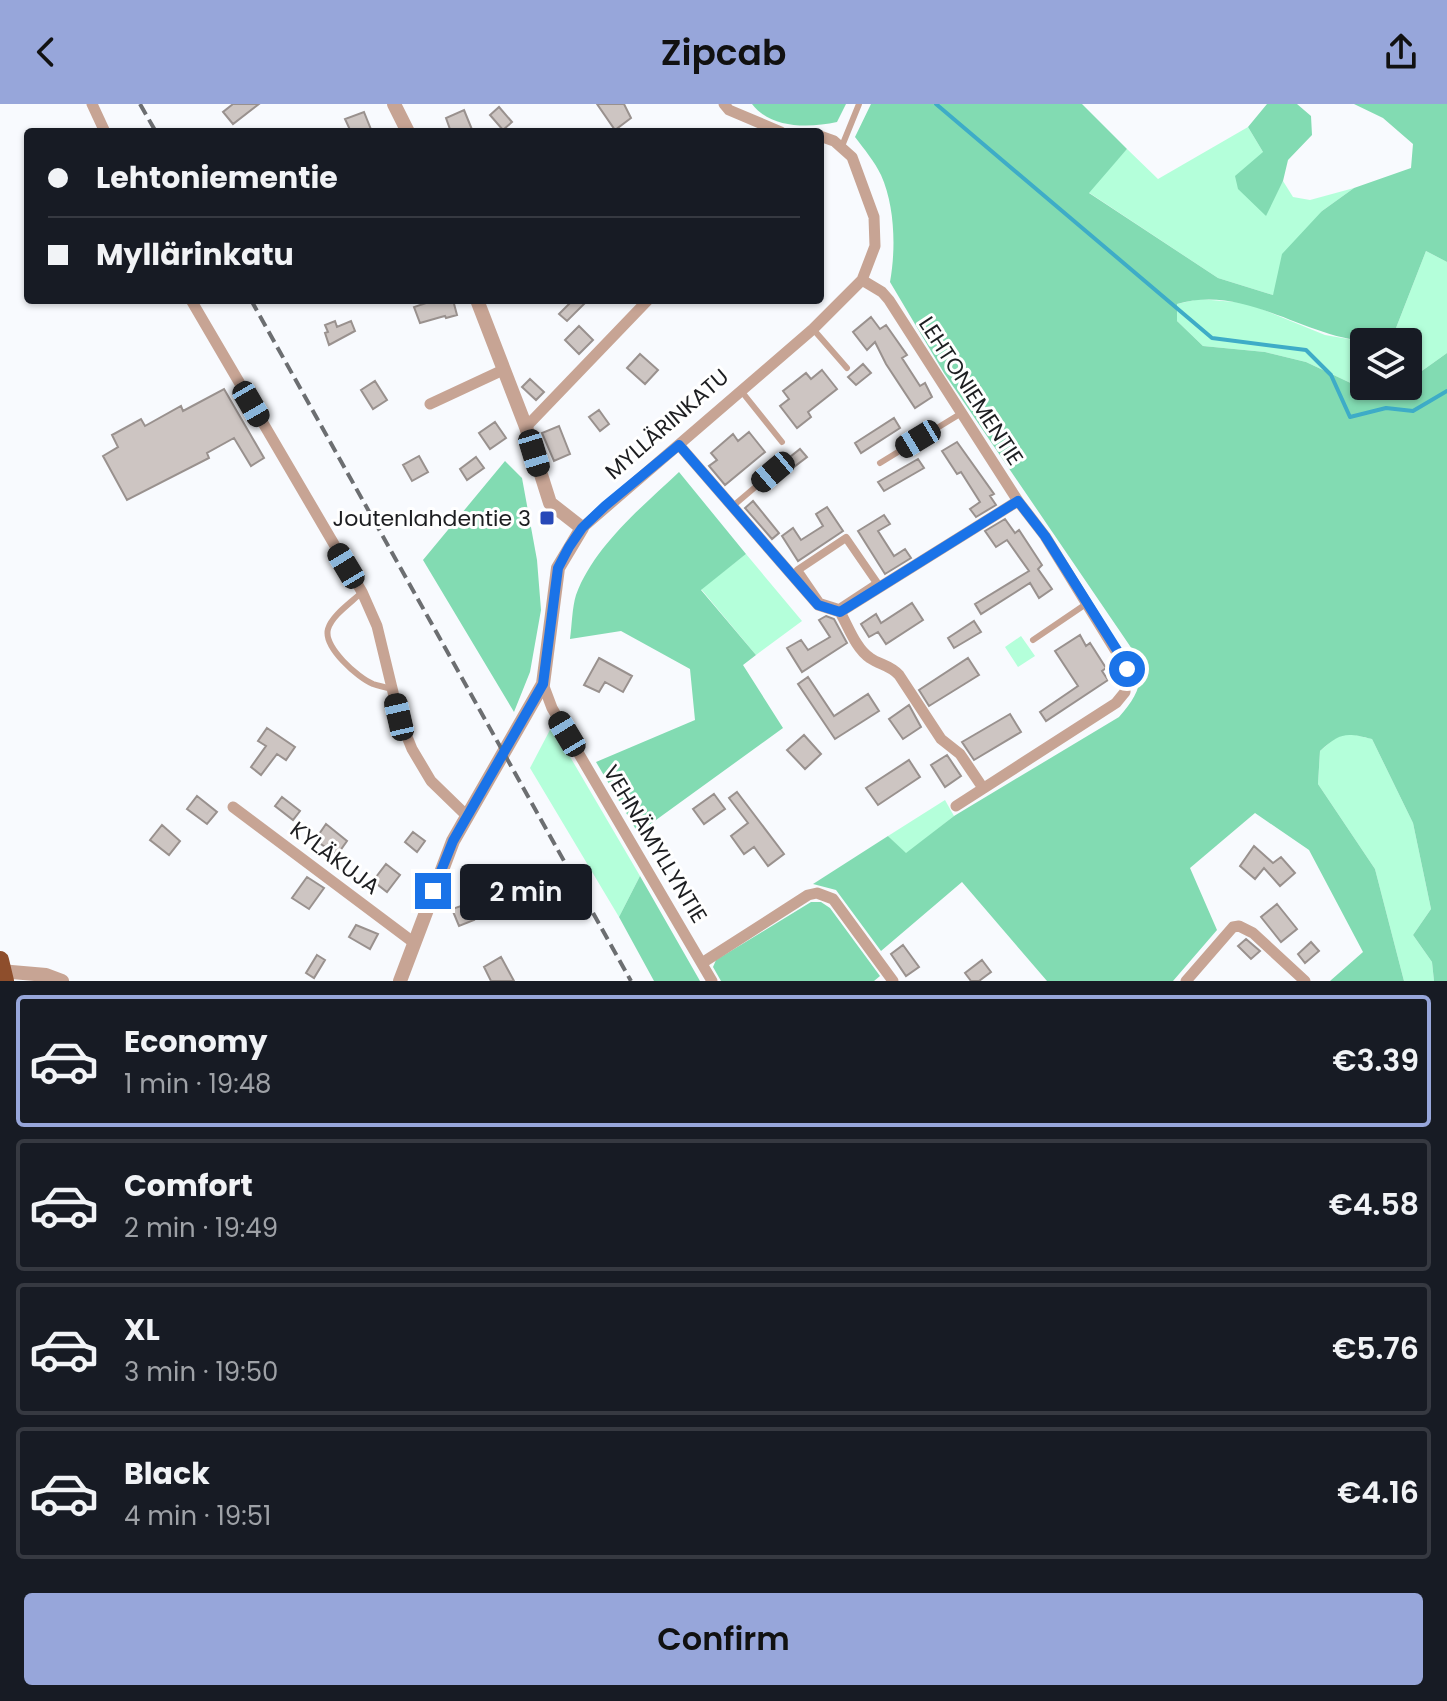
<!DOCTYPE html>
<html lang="en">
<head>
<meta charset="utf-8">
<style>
	body { margin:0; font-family:Poppins,sans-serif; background:#242831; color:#f1f3f6; height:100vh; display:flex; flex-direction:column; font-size:30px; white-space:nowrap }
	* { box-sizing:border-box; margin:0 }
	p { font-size:26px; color:#9ea1a6 }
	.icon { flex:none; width:44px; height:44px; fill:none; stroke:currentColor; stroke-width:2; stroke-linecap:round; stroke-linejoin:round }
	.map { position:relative; height:877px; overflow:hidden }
	.details { display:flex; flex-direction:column; background:#171b24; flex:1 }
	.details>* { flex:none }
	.banner { position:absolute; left:24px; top:24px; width:800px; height:176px; border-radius:8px; box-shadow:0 2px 6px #0004; display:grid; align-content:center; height:176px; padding:0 24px; background:#171b24 }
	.buttons { position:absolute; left:1350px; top:224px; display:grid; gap:16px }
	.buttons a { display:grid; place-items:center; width:72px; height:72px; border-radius:8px; background:#171b24; box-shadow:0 2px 6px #0004; font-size:40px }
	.end { position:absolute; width:36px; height:36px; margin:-18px; border:10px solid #1a73e8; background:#fff; box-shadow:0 0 0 4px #fff }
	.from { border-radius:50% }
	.bubble { position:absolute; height:56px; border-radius:8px; background:#171b24; box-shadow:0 2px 6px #0004; font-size:26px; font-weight:600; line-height:56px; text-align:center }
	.car { position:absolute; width:24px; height:48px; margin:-24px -12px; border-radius:10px; box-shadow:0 0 6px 2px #0007; background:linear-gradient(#222 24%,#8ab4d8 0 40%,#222 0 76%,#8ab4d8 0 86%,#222 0) }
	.banner b { display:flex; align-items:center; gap:28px; height:76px; font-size:30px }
	.banner b+b { border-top:2px solid #363941 }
	.banner i { width:20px; height:20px; background:#f1f3f6 }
	ul { padding:14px 0 0; list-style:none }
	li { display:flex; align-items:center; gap:24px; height:132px; margin:0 16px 12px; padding:0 8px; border:4px solid #363941; border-radius:8px }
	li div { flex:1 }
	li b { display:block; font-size:30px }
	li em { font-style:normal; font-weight:600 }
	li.selected { border-color:#97a6da }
	li>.icon { width:72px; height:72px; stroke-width:1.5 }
	.button { display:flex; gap:16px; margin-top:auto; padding:16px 24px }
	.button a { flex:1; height:92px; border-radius:8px; background:#97a6da; color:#111; font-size:32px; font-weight:600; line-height:92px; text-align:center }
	header { display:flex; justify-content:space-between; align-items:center; height:104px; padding:0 24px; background:#97a6da; color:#111; font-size:36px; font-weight:600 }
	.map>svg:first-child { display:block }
</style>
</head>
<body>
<header><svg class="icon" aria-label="back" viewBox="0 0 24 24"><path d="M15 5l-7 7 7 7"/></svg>Zipcab<svg class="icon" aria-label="share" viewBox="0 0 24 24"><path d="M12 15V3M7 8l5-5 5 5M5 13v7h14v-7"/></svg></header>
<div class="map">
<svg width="1447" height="877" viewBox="0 0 1447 877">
	<rect width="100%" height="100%" fill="#f8fafe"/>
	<path fill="#b4ffda" d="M1248,23l15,25 2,64 18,-35 10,16 17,3 44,-12 -32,23 -49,84 -55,-17 -130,-86 39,-43 31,30z
		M1426,147l21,11v91l-28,20 -11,3v-34h-30l18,-14z
		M1199,195l48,4 78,32 41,7h-2v43l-7,1 -51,-24 -41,-10 -62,-6 -26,-25v-17z
		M746,450l56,67 -46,34 -55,-66z
		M1021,532l14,20 -17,11 -13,-20z
		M552,622l88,150 -21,41 -89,-149z
		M1347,629l25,6 41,84 18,86 -18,26 19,27 2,19h-30l-29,-112 -57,-85 2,-33 14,-12z
		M945,696l9,16 -48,38 -18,-18z"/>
	<path fill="#82dbb2" d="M752,0h94l-9,18c-28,6 -66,7 -85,-18z
		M871,0h211l45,45 -38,44 129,85 55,17 9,-41 40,-43 32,-23 57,-20 2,-24 -30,-26 -29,-14h93v158l-21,-11 -30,77 -18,14c-70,0 -130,-59 -201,-38v17l26,25 62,6 41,10 51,24h51v-10l11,-3 28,-20v628h-13l-2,-19 -19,-27 18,-26 -18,-86 -41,-84c-27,-7 -32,-6 -52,12l-2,33 57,85 29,112h-74l33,-29 -54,-102 -54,-37 -65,55 27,62 -44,51h-126l-85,-99 -81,69 -45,-61 -23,-6 75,-48 18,17 48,-37 165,-99c21,-24 27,-38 13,-68l-188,-276 -54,-91c6,-33 5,-76 -9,-107 -6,-13 -17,-26 -26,-38z
		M1267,0h30l14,12 1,19 -24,25 -5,21 -17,35 -28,-27 -3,-13 28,-24 -15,-25z
		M505,357l17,17 15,82 4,50 -11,62 -16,40 -91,-152z
		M679,368l67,82 -45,36 55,65 -13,10 40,63 -145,105 -42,-71 99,-42 -5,-51 -69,-38 -51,8c2,-14 2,-31 6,-44 18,-49 66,-88 103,-123z
		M640,772l60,105h-46l-35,-64z
		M811,798h10l9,6 50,68 -6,5h-153l-8,-14 3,-7z"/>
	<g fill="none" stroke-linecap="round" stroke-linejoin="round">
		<path stroke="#3eacc7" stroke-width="4" d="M936,0l276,234 94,12 25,25 19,42 36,-9 27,3 34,-20"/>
	</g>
	<path fill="#cdc5c2" stroke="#99918e" stroke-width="2" d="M233,0h26l-26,20 -10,-12z
		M597,0h27l7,14 -16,12z
		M499,3l13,15 -9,8 -13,-15z
		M464,6l9,22h-22l-5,-14z
		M364,8l8,20h-21l-6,-13z
		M435,196h18l4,15 -11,3 -1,-2 -4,1 -21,6 -6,-16z
		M573,196h15l-21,21 -8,-7z
		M871,213l9,12 6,-4 21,30 -5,3 18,28 5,-3 7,14 -17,11 -29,-44 -11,-22 -8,8 -14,-18z
		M335,217l2,6 14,-6 4,10 -26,14 -4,-12 3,-1 -3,-7z
		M579,222l14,14 -14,14 -14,-14z
		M640,250l18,16 -13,14 -18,-16z
		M863,260l8,9 -15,12 -8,-8z
		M822,266l15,19 -29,23 3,5 -14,11 -17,-22 9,-7 -6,-8 23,-18 5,6z
		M530,275l14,13 -8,8 -14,-13z
		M375,277l12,19 -14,9 -12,-19z
		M224,285l40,69 -13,8 -17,-28 -27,15 2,5 -82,42 -24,-44 15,-9 -6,-12 29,-16 4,7 36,-20 2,5z
		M599,306l10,14 -9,7 -11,-14z
		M894,314l6,10 -39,25 -6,-10z
		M495,318l11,16 -16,11 -11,-16z
		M559,322l11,28 -16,7 -12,-28z
		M749,328l16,20 -40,33 -16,-19 8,-6 -6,-7 22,-19 5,7z
		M957,338l37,52 -4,2 6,9 -20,12 -6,-8 10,-7 -19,-30 -4,2 -15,-23z
		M800,345l7,8 -21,16 -6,-8z
		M419,352l9,16 -16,9 -9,-16z
		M476,353l8,11 -17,12 -7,-11z
		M918,355l6,9 -40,23 -6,-9z
		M753,397l26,32 -7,6 -27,-31z
		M827,403l16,24 -45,30 -16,-25 11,-8 8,12 22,-14 -7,-12z
		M884,411l6,9 -12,7 16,25 11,-7 6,9 -26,16 -27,-43z
		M1005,415l10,14 4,-3 23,35 -4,4 14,20 -13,9 -9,-15 -49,31 -6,-10 54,-33 -22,-31 -11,7 -11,-16z
		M912,499l11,17 -37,24 -8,-12 -9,5 -8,-13 15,-10 5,9z
		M826,512l8,3 13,24 -45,29 -15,-24 14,-8 7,10 22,-13 -11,-17z
		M974,517l7,11 -27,16 -6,-10z
		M1080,531l6,11 4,-3 16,25 -4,3 6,9 -62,41 -6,-9 38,-26 -23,-35z
		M599,554l33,18 -9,16 -18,-10 -6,10 -15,-7z
		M968,554l11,17 -50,31 -10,-16z
		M808,573l26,39 34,-22 11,17 -44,28 -37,-55z
		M909,601l12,22 -18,12 -14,-20z
		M1010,610l11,18 -47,28 -12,-18z
		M267,624l28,19 -9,13 -9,-6 -16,21 -10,-8 15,-21 -8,-5z
		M804,631l17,19 -16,15 -18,-19z
		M947,651l14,21 -16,11 -14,-22z
		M909,656l11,17 -42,28 -12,-17z
		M737,688l47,62 -16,12 -14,-19 -10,7 -13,-18 17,-13 -19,-25z
		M714,690l11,15 -21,15 -11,-15z
		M197,692l20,16 -10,12 -20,-15z
		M282,693l18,14 -7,9 -18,-14z
		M326,720l21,17 -10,14 -22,-15z
		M162,721l18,16 -11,14 -19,-15z
		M413,728l12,9 -8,11 -12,-10z
		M1254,742l19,17 8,-6 14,16 -15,13 -16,-18 -9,11 -15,-13z
		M386,760l14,11 -13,17 -14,-11z
		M307,773l17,11 -15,21 -17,-11z
		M467,800l7,16 -15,6 -7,-17z
		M1277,800l20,25 -16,13 -20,-25z
		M356,821l22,9 -8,15 -21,-12z
		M1246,835l14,12 -9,8 -13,-13z
		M1311,838l8,9 -14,12 -7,-9z
		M903,841l16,22 -13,9 -15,-22z
		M317,851l8,5 -11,18 -8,-5z
		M501,853l13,24h-23l-7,-14z
		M982,856l9,12 -12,9h-8l-6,-8z"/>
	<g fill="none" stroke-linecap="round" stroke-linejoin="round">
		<path stroke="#c7a494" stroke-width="6" d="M842,42l17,-42
			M813,225l34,39
			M742,288l40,50
			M880,359l80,-49
			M733,402l40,-34
			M362,488c-10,10 -30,23 -34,37 -5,18 30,49 45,55 6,2 12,3 18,5
			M1033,536l53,-36"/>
		<path stroke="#c7a494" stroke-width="8" d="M846,434l31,45 -38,25 -19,-6 -22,-32z"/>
		<path stroke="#c7a494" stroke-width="11" d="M92,0l13,28
			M724,0l5,6 52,22
			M862,176l20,12 7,8 129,201 27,35 82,133 -2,23 -9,11 -160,103
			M191,196l171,292 15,34 22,91 13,32 19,32 36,35
			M430,300l73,-34
			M526,323l122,-127
			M679,341l139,160 22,7c8,14 16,37 30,46 10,7 20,7 29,17l42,64 19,15 23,34
			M582,424l231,-199 49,-49 13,-34 -1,-29 -22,-60 -18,-16 -14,-5
			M840,508l178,-111
			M543,580l9,24 160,273
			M233,703l180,135
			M702,859l106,-68 9,-2 16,6 60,82
			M1186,877l47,-54 6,-1 14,7 52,48"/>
		<path stroke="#c7a494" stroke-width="14" d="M394,0l14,28
			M0,867l46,4 16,6
			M400,877l53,-140 90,-157 15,-116 24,-40 -32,-25 -24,-76 -49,-127"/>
		<path stroke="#6c6e71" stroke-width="4" stroke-dasharray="12 6" stroke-linecap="butt" d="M140,0l16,28
			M251,196l380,681"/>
		<path stroke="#8e4e2c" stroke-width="18" d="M0,856l5,21"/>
	</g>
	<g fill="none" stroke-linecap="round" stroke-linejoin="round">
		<path stroke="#1a73e8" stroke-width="10" d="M433,787l20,-50 90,-157 15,-116 11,-21 13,-19 23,-22 74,-61 139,160 22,7 178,-111 27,35 77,122 5,11"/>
	</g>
	<rect fill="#2849b8" stroke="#fff" stroke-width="3" x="539" y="406" width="16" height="16" rx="4"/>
	<g text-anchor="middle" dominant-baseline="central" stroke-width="6" stroke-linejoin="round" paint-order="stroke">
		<g font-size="22" fill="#1d1e21" stroke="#fff">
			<text transform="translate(971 287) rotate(57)">LEHTONIEMENTIE</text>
			<text transform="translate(667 320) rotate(-41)">MYLLÄRINKATU</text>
			<text transform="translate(655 740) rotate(59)">VEHNÄMYLLYNTIE</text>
			<text transform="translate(335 754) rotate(37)">KYLÄKUJA</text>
		</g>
		<g font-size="22" fill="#1d1e21" stroke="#fff" text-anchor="end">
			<text x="531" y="414">Joutenlahdentie 3</text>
		</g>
	</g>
</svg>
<div class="buttons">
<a><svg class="icon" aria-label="layers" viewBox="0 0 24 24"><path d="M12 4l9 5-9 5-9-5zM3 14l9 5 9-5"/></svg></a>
</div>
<i class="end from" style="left:1127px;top:565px"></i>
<i class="end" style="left:433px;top:787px"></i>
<div class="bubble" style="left:460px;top:760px;width:132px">2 min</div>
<i class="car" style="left:251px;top:300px;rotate:150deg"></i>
<i class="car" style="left:918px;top:335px;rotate:239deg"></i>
<i class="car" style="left:534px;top:349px;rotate:163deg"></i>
<i class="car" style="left:773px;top:368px;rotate:230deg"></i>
<i class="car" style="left:346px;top:462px;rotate:329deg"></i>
<i class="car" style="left:399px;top:613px;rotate:347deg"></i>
<i class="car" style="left:567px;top:630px;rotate:329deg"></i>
<div class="banner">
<b><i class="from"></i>Lehtoniementie</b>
<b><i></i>Myllärinkatu</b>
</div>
</div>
<section class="details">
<ul>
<li class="selected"><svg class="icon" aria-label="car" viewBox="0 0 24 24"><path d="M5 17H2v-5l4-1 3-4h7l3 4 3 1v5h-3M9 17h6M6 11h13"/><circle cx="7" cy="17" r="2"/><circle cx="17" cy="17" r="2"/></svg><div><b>Economy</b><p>1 min · 19:48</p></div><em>€3.39</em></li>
<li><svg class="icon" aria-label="car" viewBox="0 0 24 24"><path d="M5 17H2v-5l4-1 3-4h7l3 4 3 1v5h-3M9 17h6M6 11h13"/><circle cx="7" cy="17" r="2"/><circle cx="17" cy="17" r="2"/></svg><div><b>Comfort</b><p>2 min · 19:49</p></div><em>€4.58</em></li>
<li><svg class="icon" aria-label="car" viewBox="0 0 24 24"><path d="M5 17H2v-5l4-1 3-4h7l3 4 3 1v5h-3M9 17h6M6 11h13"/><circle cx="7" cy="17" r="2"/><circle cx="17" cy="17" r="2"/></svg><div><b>XL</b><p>3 min · 19:50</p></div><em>€5.76</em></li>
<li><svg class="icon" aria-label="car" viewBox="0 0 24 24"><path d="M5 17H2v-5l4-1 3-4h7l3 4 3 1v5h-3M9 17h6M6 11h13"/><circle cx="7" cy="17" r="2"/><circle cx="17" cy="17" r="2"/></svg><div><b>Black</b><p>4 min · 19:51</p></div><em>€4.16</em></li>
</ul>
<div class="button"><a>Confirm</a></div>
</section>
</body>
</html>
